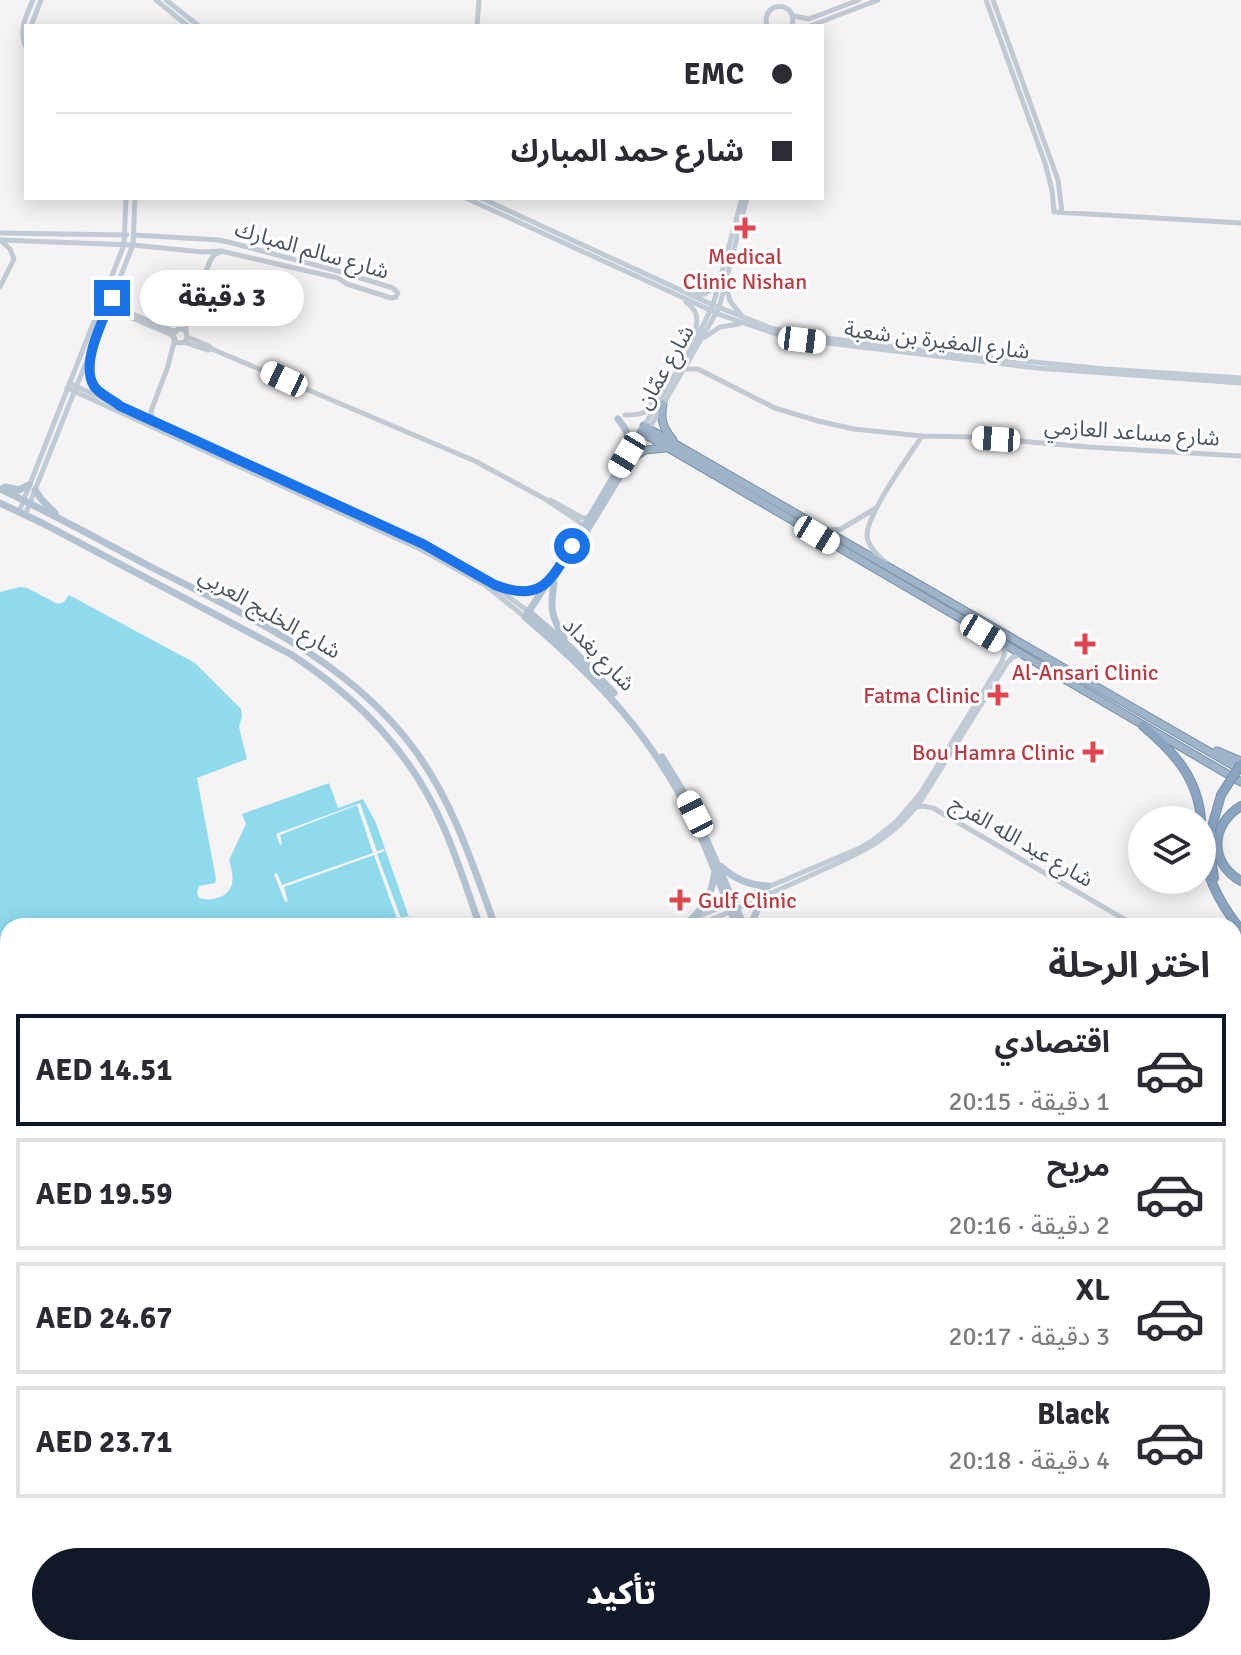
<!DOCTYPE html>
<html lang="ar">
<head>
<meta charset="utf-8">
<style>
	body { margin:0; font-family:Signika,"Noto Sans Arabic",sans-serif; background:#f2f2f3; color:#2b2b33; direction:rtl; height:100vh; display:flex; flex-direction:column; font-size:30px; white-space:nowrap }
	* { box-sizing:border-box; margin:0 }
	p { font-size:26px; color:#7c7c81 }
	.icon { flex:none; width:44px; height:44px; fill:none; stroke:currentColor; stroke-width:2; stroke-linecap:round; stroke-linejoin:round }
	.map { position:relative; flex:1; overflow:hidden; direction:ltr }
	.sheet { position:absolute; left:0px; top:918px; width:1242px; height:738px; display:flex; flex-direction:column; background:#fff; border-radius:24px 24px 0 0; box-shadow:0 4px 20px #0003; direction:rtl }
	.sheet>* { flex:none }
	.banner { position:absolute; left:24px; top:24px; width:800px; height:176px; border-radius:0px; box-shadow:0 4px 20px #0003; direction:rtl; display:grid; align-content:center; height:176px; padding:0 32px; background:#fff }
	.fabs { position:absolute; left:1128px; top:806px; display:grid; gap:16px }
	.fabs a { display:grid; place-items:center; width:88px; height:88px; border-radius:50%; background:#fff; box-shadow:0 4px 20px #0003; font-size:40px }
	.end { position:absolute; width:36px; height:36px; margin:-18px; border:10px solid #1a73e8; background:#fff; box-shadow:0 0 0 4px #fff }
	.from { border-radius:50% }
	.bubble { position:absolute; height:56px; border-radius:28px; background:#fff; box-shadow:0 4px 20px #0003; font-size:26px; font-weight:800; line-height:56px; text-align:center; direction:rtl }
	.car { position:absolute; width:24px; height:48px; margin:-24px -12px; border-radius:10px; box-shadow:0 0 6px 2px #0007; background:linear-gradient(#fff 24%,#345 0 40%,#fff 0 76%,#345 0 86%,#fff 0) }
	.banner b { display:flex; align-items:center; gap:28px; height:76px; font-size:30px }
	.banner b+b { border-top:2px solid #e1e1e2 }
	.banner i { width:20px; height:20px; background:#2b2b33 }
	ul { padding:0; list-style:none }
	li { display:flex; align-items:center; gap:24px; height:112px; margin:0 16px 12px; padding:0 16px; border:4px solid #e1e1e2; border-radius:0px }
	li div { flex:1 }
	li b { display:block; font-size:30px }
	li em { font-style:normal; font-weight:800 }
	li.active { border-color:#111827 }
	li>.icon { width:72px; height:72px; stroke-width:1.5 }
	h2 { padding:0 32px; font-size:36px; line-height:96px }
	.button { display:flex; gap:16px; margin-top:auto; padding:16px 32px }
	.button a { flex:1; height:92px; border-radius:48px; background:#111827; color:#fff; font-size:32px; font-weight:800; line-height:92px; text-align:center }
	.map>svg:first-child { display:block }
</style>
</head>
<body>
<div class="map">
<svg width="1241" height="1655" viewBox="0 0 1241 1655">
	<rect width="100%" height="100%" fill="#f5f3f3"/>
	<path fill="#c3f1d5" d="M1236,1554l5,4v51l-7,9v-61z"/>
	<path fill="#90daee" d="M20,587l7,1 31,16 6,-2 5,-7 126,68 46,46 1,7 -3,11 8,32 -50,19 19,101 -1,4 -16,3 -2,7 2,5c8,2 13,2 21,-1 17,-7 13,-24 9,-37l17,-36 -4,-10 87,-31 9,25 25,-9 13,24 36,103h-161c-13,-9 -23,-10 -36,0h-207v722h652l5,7h-665v-1063z"/>
	<path fill="#f5f3f3" d="M360,803l17,48 7,-2 1,2 -8,3 24,64 7,-2 1,2 -7,2 2,6h-4l-2,-4 -18,4 17,-7 -23,-64 -90,32 4,14 -3,1 -11,-28 3,-1 5,12 91,-32 -16,-48 -77,30 2,9 -2,1 -4,-11z"/>
	<g fill="none" stroke-linecap="round" stroke-linejoin="round">
		<defs>
			<path id="trunk" d="M663,404c-3,16 0,24 10,36
				M644,426l597,344
				M641,432l600,350
				M630,460l15,-10 20,-2
				M1217,751l24,10"/>
			<path id="motorway" d="M1143,726c31,26 55,52 58,94
				M1241,806c-31,19 -32,57 0,75
				M1211,830v27l3,21
				M1202,840c2,34 17,63 39,90
				M1234,1185l7,-27
				M1234,1237l7,-26
				M1058,1648l2,7
				M1197,1648l28,7
				M1121,1655l2,-7"/>
		</defs>
		<use href="#trunk" stroke="#7690ad" stroke-width="9"/>
		<use href="#motorway" stroke="#7690ad" stroke-width="10"/>
		<path stroke="#c1cad2" stroke-width="5" d="M986,0l59,163 7,27 2,22 187,11
			M993,0l65,180 4,32
			M794,16l15,3 50,-19
			M477,26l2,-26
			M810,26l68,-26
			M0,240l10,9 4,10 -14,28
			M133,245l69,7 19,-1 117,27 9,6 44,14 5,-1 2,-4 -5,-5 -55,-17 -106,-28 -13,-3 -85,-5
			M112,298l6,10 58,24
			M106,315l6,-3h5l51,21 6,4
			M173 336a7 7 0 1 1 14 0a7 7 0 1 1-14 0Z
			M186,332v-9l24,-62 4,-6 6,-3
			M187,337l22,9 3,3 263,112 70,38 33,22 6,6
			M184,342l23,8 5,-1
			M684,369h14l77,39 43,13 36,8 68,7 51,1 115,10 153,9
			M155,422l-3,-5 -1,-6 16,-42 8,-30
			M550,500l33,18h6
			M829,530l12,-1 35,-21
			M885,562c-7,-6 -17,-15 -18,-26 -1,-21 42,-80 55,-100
			M916,807l7,-1 10,2 203,118"/>
		<path stroke="#c1cbd6" stroke-width="5" d="M156,0l32,26
			M166,0l33,26
			M31,26l10,-26
			M767,26c-7,-26 32,-26 25,0
			M26,47c-8,-17 0,-31 7,-47
			M466,198l255,117 52,18 29,7 235,28 204,15
			M481,198l232,107 58,23 32,7 158,20 144,14 136,9
			M0,233l127,2
			M0,240l133,5
			M726,286l4,15 12,15
			M693,295l12,-1 11,-8
			M686,302c15,11 11,21 8,37
			M705,337l15,-10 19,-3
			M91,357c-1,20 0,32 19,41
			M69,383l354,161 58,32 48,36
			M67,388l353,161 65,36 40,32
			M625,415c32,0 17,-10 38,-22
			M644,426l50,-83 19,-38 29,-107
			M649,429l70,-121 28,-110
			M19,512l105,-267 2,-47
			M25,515l108,-270 2,-47
			M676,926l184,-78 12,-7 24,-19 24,-28 82,-133 3,-9 -3,-7
			M696,926c37,-15 73,-32 109,-48 47,-22 85,-34 117,-79l85,-136 6,-6 8,-2"/>
		<path stroke="#b3c2d1" stroke-width="7" d="M618,419c8,10 13,18 10,31
			M642,429l-58,98 -59,90c73,62 128,119 170,207 16,33 27,68 42,102
			M5,487l14,3 10,-5
			M0,489c53,25 105,54 157,81 94,48 193,92 257,179 39,53 59,116 81,177
			M35,490l7,10 13,13
			M0,503l44,21 248,131c67,44 120,98 152,173 14,32 24,65 36,98
			M570,558l77,-126
			M554,583c-4,25 -3,33 10,55
			M495,585c19,7 33,8 51,-1
			M529,612l42,36 43,45
			M662,757l21,34
			M698,820l46,106
			M720,866c15,13 28,19 48,20
			M691,920c13,-13 21,-26 23,-45
			M751,926l6,-16 11,-16
			M733,1648l2,7
			M745,1648l3,7
			M1100,1648l6,7
			M1131,1648l5,7
			M1167,1648l3,7"/>
		<use href="#trunk" stroke="#9fb4c9" stroke-width="7"/>
		<use href="#motorway" stroke="#8ba5c1" stroke-width="8"/>
		<defs>
			<path id="motorway-bridge" d="M1211,830l10,-35 20,-31
				M1111,1655l1,-7"/>
		</defs>
		<use href="#motorway-bridge" stroke="#7690ad" stroke-width="10" stroke-linecap="butt"/>
		<use href="#motorway-bridge" stroke="#8ba5c1" stroke-width="8"/>
	</g>
	<g fill="none" stroke-linecap="round" stroke-linejoin="round">
		<path stroke="#1a73e8" stroke-width="10" d="M112,298c-9,22 -32,66 -18,88 6,9 18,13 26,20l303,138 72,41c47,18 55,-4 77,-39"/>
	</g>
	<g fill="#e0444e" stroke="#fff" stroke-width="3">
		<path d="M741 216h8v8h8v8h-8v8h-8v-8h-8v-8h8z"/>
		<path d="M1081 632h8v8h8v8h-8v8h-8v-8h-8v-8h8z"/>
		<path d="M994 683h8v8h8v8h-8v8h-8v-8h-8v-8h8z"/>
		<path d="M1089 740h8v8h8v8h-8v8h-8v-8h-8v-8h8z"/>
		<path d="M676 888h8v8h8v8h-8v8h-8v-8h-8v-8h8z"/>
	</g>
	<g text-anchor="middle" dominant-baseline="central" stroke-width="6" stroke-linejoin="round" paint-order="stroke">
		<g font-size="22" fill="#4a5661" stroke="#fff">
			<text transform="translate(312 250) rotate(16)">شارع سالم المبارك</text>
			<text transform="translate(937 340) rotate(7)">شارع المغيرة بن شعبة</text>
			<text transform="translate(665 367) rotate(-60)">شارع عمّان</text>
			<text transform="translate(1132 432) rotate(4)">شارع مساعد العازمي</text>
			<text transform="translate(270 613) rotate(30)">شارع الخليج العربي</text>
			<text transform="translate(599 654) rotate(46)">شارع بغداد</text>
			<text transform="translate(1022 841) rotate(30)">شارع عبد الله الفرج</text>
		</g>
		<g font-size="22" fill="#be3a42" stroke="#fff">
			<text x="745" y="256">Medical<tspan x="745" dy="25">Clinic Nishan</tspan></text>
			<text x="1085" y="672">Al-Ansari Clinic</text>
			<text x="980" y="695" text-anchor="end">Fatma Clinic</text>
			<text x="1075" y="752" text-anchor="end">Bou Hamra Clinic</text>
			<text x="698" y="900" text-anchor="start">Gulf Clinic</text>
		</g>
	</g>
</svg>
<div class="fabs">
<a><svg class="icon" aria-label="layers" viewBox="0 0 24 24"><path d="M12 4l9 5-9 5-9-5zM3 14l9 5 9-5"/></svg></a>
</div>
<i class="end from" style="left:572px;top:546px"></i>
<i class="end" style="left:112px;top:298px"></i>
<div class="bubble" style="left:140px;top:270px;width:164px">3 دقيقة</div>
<i class="car" style="left:802px;top:340px;rotate:97deg"></i>
<i class="car" style="left:284px;top:379px;rotate:295deg"></i>
<i class="car" style="left:996px;top:439px;rotate:274deg"></i>
<i class="car" style="left:627px;top:455px;rotate:211deg"></i>
<i class="car" style="left:817px;top:535px;rotate:121deg"></i>
<i class="car" style="left:983px;top:633px;rotate:121deg"></i>
<i class="car" style="left:695px;top:814px;rotate:333deg"></i>
<div class="banner">
<b><i class="from"></i>EMC</b>
<b><i></i>شارع حمد المبارك</b>
</div>
<section class="sheet">
<h2>اختر الرحلة</h2>
<ul>
<li class="active"><svg class="icon" aria-label="car" viewBox="0 0 24 24"><path d="M5 17H2v-5l4-1 3-4h7l3 4 3 1v5h-3M9 17h6M6 11h13"/><circle cx="7" cy="17" r="2"/><circle cx="17" cy="17" r="2"/></svg><div><b>اقتصادي</b><p>1 دقيقة · 20:15</p></div><em>AED 14.51</em></li>
<li><svg class="icon" aria-label="car" viewBox="0 0 24 24"><path d="M5 17H2v-5l4-1 3-4h7l3 4 3 1v5h-3M9 17h6M6 11h13"/><circle cx="7" cy="17" r="2"/><circle cx="17" cy="17" r="2"/></svg><div><b>مريح</b><p>2 دقيقة · 20:16</p></div><em>AED 19.59</em></li>
<li><svg class="icon" aria-label="car" viewBox="0 0 24 24"><path d="M5 17H2v-5l4-1 3-4h7l3 4 3 1v5h-3M9 17h6M6 11h13"/><circle cx="7" cy="17" r="2"/><circle cx="17" cy="17" r="2"/></svg><div><b>XL</b><p>3 دقيقة · 20:17</p></div><em>AED 24.67</em></li>
<li><svg class="icon" aria-label="car" viewBox="0 0 24 24"><path d="M5 17H2v-5l4-1 3-4h7l3 4 3 1v5h-3M9 17h6M6 11h13"/><circle cx="7" cy="17" r="2"/><circle cx="17" cy="17" r="2"/></svg><div><b>Black</b><p>4 دقيقة · 20:18</p></div><em>AED 23.71</em></li>
</ul>
<div class="button"><a>تأكيد</a></div>
</section>
</div>
</body>
</html>
